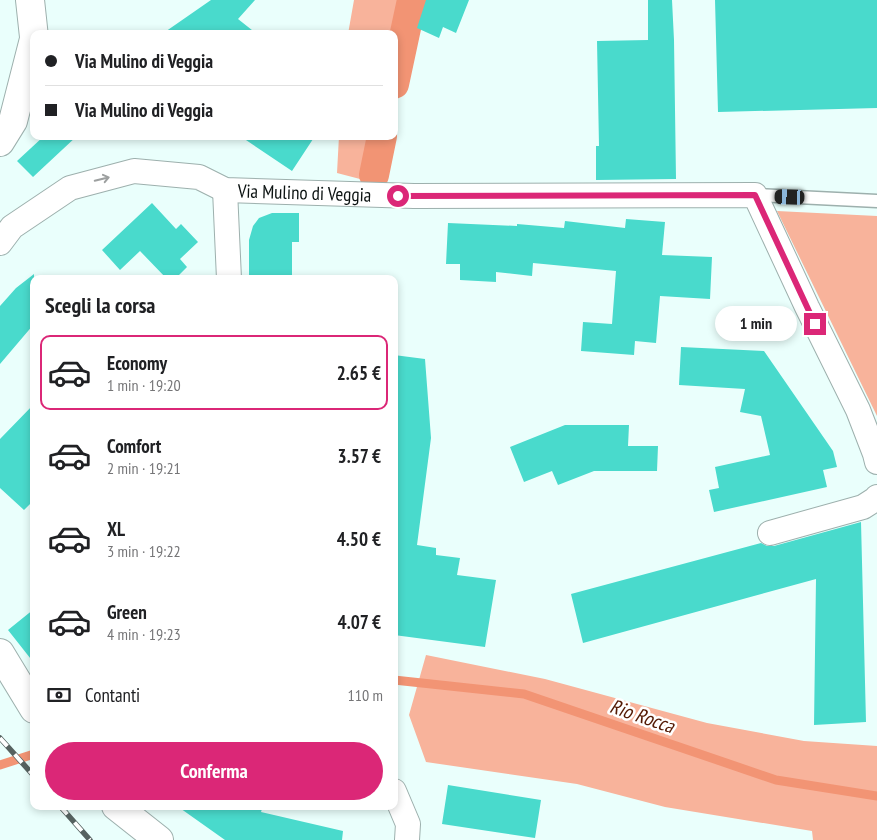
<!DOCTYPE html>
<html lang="it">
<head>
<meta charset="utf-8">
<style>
	body { margin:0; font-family:"PT Sans Narrow",sans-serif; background:#f2f2f2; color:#202124; height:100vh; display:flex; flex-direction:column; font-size:19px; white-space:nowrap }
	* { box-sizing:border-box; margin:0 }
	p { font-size:16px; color:#757577 }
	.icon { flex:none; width:28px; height:28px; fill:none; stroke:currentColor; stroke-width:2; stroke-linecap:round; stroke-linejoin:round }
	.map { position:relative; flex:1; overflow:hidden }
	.side { position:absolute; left:30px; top:275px; width:368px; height:535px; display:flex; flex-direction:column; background:#fff; border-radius:10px; box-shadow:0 2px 8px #0003 }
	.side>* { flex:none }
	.banner { position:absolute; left:30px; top:30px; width:368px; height:110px; border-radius:10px; box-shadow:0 2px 8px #0003; display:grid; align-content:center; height:110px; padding:0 15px; background:#fff }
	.end { position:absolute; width:22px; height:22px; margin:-11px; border:6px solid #db2777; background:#fff; box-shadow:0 0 0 2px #fff }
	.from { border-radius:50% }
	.bubble { position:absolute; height:35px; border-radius:18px; background:#fff; box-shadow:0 2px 8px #0003; font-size:16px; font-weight:800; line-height:35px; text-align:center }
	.car { position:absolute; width:15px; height:30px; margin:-15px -8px; border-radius:6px; box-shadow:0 0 4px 1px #0007; background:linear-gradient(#222 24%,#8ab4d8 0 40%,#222 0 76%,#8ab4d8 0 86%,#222 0) }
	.banner b { display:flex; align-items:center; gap:18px; height:48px; font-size:19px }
	.banner b+b { border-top:1px solid #e0e0e0 }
	.banner i { width:12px; height:12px; background:#202124 }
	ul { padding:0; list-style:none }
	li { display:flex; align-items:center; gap:15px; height:75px; margin:0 10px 8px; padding:0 5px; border:2px solid transparent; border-radius:10px }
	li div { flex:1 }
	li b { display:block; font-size:19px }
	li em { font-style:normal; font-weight:800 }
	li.current { border-color:#db2777 }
	li>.icon { width:45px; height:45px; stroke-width:1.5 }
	h2 { padding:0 15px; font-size:22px; line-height:60px }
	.pay { display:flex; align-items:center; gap:12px; height:55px; padding:0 15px; font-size:19px }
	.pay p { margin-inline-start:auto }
	.cta { display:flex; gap:10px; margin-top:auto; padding:10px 15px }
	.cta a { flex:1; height:58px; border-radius:30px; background:#db2777; color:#fff; font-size:20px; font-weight:800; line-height:58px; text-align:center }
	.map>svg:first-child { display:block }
</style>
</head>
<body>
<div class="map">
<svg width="877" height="840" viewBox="0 0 877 840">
	<rect width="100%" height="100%" fill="#eafffc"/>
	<path fill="#f8b39b" d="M354,0h54l-14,53v-19h-46z
		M339,136h33l-12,43 -23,-6z
		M777,211l100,5v200z
		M426,655l119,24 162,44 97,18 73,5v94h-64l-1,-9 -147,-24 -88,-23 -151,-22 -17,-47z"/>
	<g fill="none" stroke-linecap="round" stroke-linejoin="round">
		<path stroke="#f29474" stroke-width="9" d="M394,680l130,14 252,86 101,16
			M0,765l34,-11"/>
		<path stroke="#f29474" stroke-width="30" d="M394,84l18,-84
			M374,175l8,-39"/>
	</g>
	<path fill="#49dacc" d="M211,0h44l-17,19 19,15h-95z
		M426,0h43l-13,33 -13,-6 -4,11 -22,-10z
		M648,0h24l2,40 2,139 -80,1v-34h3l-2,-105 51,-1z
		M715,0h162v108l-159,4z
		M44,136h33l-44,41 -16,-16z
		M240,136h75l-23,35z
		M152,203l24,26 5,-5 17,18 -18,17 7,8 -12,12h-8l-27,-28 -20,19 -18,-20z
		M272,213h27v29h-7v37h-43v-39l4,-14 6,-8z
		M626,219l39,3 -3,33 50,2 -2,42 -50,-3 -4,47 -21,-2 -1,14 -53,-4 2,-29 29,2 4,-53 -83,-8 -1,13 -36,-4v10l-36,-2v-16h-14l2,-41 69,3v-2l47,4 1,-7 60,7z
		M34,274v50l-34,40v-58l16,-18z
		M681,347l83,4 69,100 4,16 -14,3 4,17 -113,25 -5,-22 10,-2 -4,-21 55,-12 -9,-39 -21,-4 5,-23 -66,-4z
		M394,355l31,4 6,79 -14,107 19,3v7l24,3 -3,17 39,5 -11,67 -91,-12z
		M34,404v96l-10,10 -24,-22v-49z
		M565,425h64l-1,21h30l-1,25h-63l-36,14 -6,-14 -28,11 -14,-35z
		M861,522l5,200 -52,3 2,-146 -233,64 -12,-49 190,-51 6,3h7z
		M34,609v54l-26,-33z
		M448,785l93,15 -6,38 -93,-14z
		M177,806h86l-2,6 82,19 -1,9h-117z"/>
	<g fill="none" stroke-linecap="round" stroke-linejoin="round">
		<defs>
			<path id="lane" d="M755,195l122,6"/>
			<g id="street">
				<path d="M225,190l4,89"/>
				<path id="s1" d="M0,243l12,-16 58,-39 64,-17 65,6 26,13 189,6 341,-1 52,112 51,103 17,44 2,8"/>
				<path d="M770,533l93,-26 14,-9v-1"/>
				<path d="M394,791l14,33 -1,16"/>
			</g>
			<path id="secondary" d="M30,0l4,37
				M0,142l13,-21 21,-82
				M0,653l34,56
				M116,806l43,34"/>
		</defs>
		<use href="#lane" stroke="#9db0ad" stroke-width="15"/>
		<use href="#street" stroke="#9db0ad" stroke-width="26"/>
		<use href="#secondary" stroke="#9db0ad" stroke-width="30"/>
		<use href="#lane" stroke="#fff" stroke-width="12"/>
		<use href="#street" stroke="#fff" stroke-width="24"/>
		<use href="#secondary" stroke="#fff" stroke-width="28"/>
		<defs>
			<path id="rail" d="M0,738l34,38
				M60,806l30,34"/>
		</defs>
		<use href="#rail" stroke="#566260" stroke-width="5.5"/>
		<use href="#rail" stroke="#fff" stroke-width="4" stroke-dasharray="11" stroke-linecap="butt"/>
	</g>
	<defs><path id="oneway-shaft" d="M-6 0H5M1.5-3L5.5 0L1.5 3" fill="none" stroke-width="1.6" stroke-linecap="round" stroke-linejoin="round" transform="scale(1.25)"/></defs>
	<use stroke="#9da0a0" href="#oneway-shaft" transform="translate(102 179) rotate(-14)"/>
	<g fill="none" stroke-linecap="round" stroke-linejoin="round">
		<path stroke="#db2777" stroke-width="6" d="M398,196l357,-1 60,129"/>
	</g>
	<g text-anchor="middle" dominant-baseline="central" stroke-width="5" stroke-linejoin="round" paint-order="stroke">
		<g font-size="19" fill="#0b1211" stroke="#fff">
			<text stroke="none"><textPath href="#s1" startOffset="330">Via Mulino di Veggia</textPath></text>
		</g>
		<g font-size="20" font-style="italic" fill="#541a04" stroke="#fff">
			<text transform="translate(642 716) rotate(19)">Rio Rocca</text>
		</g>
	</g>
</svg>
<i class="end from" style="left:398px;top:196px"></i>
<i class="end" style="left:815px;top:324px"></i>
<div class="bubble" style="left:715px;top:306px;width:82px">1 min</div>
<i class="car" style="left:790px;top:197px;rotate:272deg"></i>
<div class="banner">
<b><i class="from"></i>Via Mulino di Veggia</b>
<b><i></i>Via Mulino di Veggia</b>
</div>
<section class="side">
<h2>Scegli la corsa</h2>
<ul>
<li class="current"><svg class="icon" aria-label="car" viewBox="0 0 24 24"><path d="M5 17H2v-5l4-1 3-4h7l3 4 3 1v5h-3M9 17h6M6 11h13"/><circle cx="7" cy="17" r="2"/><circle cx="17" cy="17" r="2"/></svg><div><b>Economy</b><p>1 min · 19:20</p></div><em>2.65 €</em></li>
<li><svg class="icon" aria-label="car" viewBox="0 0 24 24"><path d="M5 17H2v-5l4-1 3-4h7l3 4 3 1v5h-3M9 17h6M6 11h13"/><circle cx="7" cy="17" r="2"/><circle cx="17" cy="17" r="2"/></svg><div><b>Comfort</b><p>2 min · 19:21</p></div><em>3.57 €</em></li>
<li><svg class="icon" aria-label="car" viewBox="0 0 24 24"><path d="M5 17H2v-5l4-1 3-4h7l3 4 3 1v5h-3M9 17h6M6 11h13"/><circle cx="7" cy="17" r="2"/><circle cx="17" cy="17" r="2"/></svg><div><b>XL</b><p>3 min · 19:22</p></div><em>4.50 €</em></li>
<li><svg class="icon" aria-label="car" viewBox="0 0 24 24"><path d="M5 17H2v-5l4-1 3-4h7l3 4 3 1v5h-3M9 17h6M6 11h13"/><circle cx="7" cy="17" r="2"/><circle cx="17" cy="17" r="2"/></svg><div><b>Green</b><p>4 min · 19:23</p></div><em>4.07 €</em></li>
</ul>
<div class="pay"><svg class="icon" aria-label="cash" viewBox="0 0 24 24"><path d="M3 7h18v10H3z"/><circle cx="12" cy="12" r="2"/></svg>Contanti<p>110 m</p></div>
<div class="cta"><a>Conferma</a></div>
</section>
</div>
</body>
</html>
